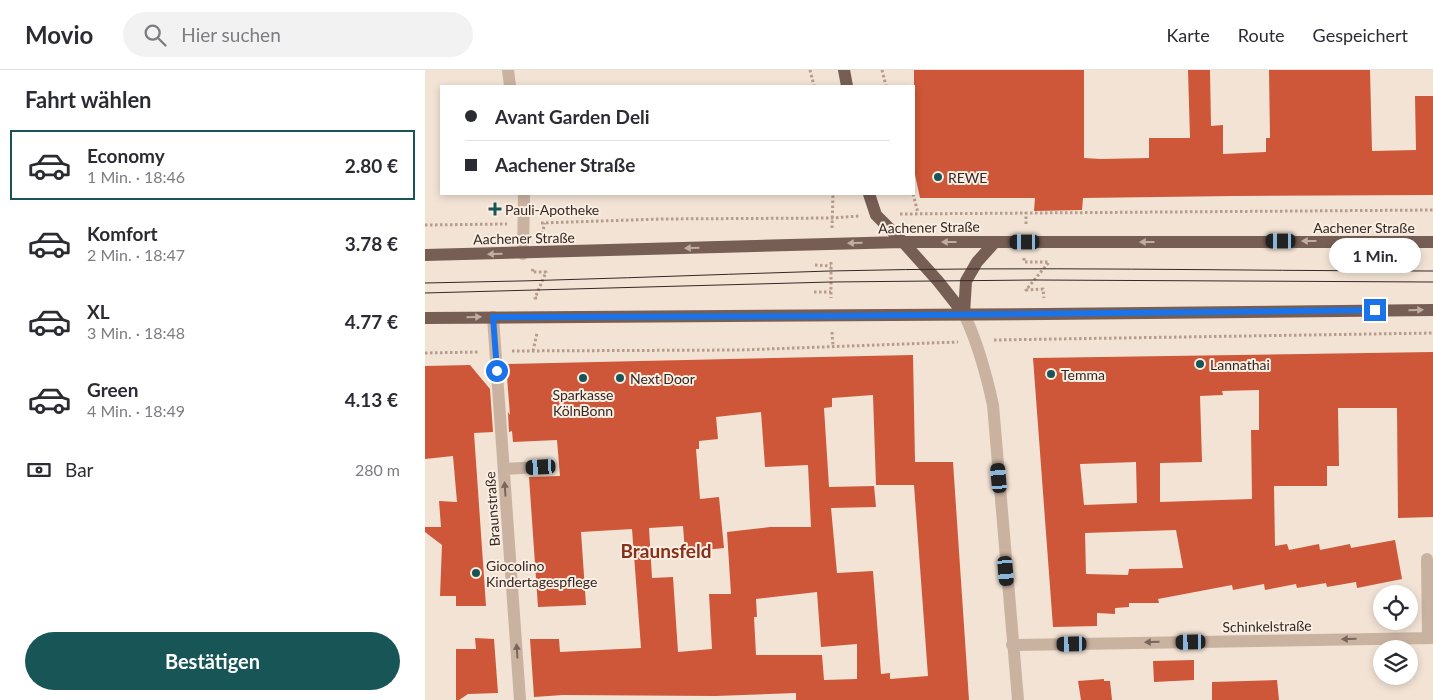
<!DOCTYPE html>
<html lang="de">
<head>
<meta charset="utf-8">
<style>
	body { margin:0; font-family:Lato,sans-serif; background:#f2f2f3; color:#2b2b33; height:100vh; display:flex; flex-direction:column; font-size:19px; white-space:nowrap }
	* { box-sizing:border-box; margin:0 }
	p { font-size:16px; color:#7c7c81 }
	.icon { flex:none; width:28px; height:28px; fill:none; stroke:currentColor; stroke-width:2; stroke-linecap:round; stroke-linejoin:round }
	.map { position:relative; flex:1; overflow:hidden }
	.panel { display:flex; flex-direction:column; background:#fff; width:425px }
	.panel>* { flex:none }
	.banner { position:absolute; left:15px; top:15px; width:475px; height:110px; border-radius:0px; box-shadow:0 2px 8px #0003; display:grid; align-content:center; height:110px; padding:0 25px; background:#fff }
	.controls { position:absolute; left:948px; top:515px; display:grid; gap:10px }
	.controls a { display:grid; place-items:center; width:45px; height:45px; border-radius:50%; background:#fff; box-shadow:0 2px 8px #0003; font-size:25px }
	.end { position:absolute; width:22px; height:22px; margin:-11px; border:6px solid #1a73e8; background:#fff; box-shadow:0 0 0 2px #fff }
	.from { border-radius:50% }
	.bubble { position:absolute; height:35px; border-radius:18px; background:#fff; box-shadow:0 2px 8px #0003; font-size:16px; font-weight:700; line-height:35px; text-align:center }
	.car { position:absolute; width:15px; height:30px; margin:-15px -8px; border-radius:6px; box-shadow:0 0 4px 1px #0007; background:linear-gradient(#222 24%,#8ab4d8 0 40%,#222 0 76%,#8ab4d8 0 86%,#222 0) }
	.banner b { display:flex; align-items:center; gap:18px; height:48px; font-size:19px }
	.banner b+b { border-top:1px solid #e1e1e2 }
	.banner i { width:12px; height:12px; background:#2b2b33 }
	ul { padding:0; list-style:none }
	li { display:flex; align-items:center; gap:15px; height:70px; margin:0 10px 8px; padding:0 15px; border:2px solid transparent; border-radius:0px }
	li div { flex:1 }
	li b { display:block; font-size:19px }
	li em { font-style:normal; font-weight:700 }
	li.selected { border-color:#185557 }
	li>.icon { width:45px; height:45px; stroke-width:1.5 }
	h2 { padding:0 25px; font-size:22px; line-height:60px }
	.pay { display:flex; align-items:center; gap:12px; height:55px; padding:0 25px; font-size:19px }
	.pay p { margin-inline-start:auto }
	.primary-button { display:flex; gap:10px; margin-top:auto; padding:10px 25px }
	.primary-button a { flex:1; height:58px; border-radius:30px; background:#185557; color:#fff; font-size:20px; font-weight:700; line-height:58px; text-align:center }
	header { display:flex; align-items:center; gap:30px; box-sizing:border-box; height:70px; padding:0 25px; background:#fff; border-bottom:1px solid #e1e1e2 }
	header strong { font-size:24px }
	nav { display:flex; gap:28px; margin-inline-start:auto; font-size:18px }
	.search { width:350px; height:45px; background:#f2f2f3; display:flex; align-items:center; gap:12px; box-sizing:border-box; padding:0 18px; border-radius:28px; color:#7c7c81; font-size:19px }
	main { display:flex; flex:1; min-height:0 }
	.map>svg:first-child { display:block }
</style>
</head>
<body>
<header>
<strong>Movio</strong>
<div class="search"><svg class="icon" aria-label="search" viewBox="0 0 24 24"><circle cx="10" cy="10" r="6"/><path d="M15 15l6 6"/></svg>Hier suchen</div>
<nav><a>Karte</a><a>Route</a><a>Gespeichert</a></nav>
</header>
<main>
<section class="panel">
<h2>Fahrt wählen</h2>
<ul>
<li class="selected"><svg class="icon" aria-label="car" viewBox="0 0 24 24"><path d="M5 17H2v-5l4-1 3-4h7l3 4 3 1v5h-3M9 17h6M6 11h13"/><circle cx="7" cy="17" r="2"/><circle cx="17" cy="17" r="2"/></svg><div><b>Economy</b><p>1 Min. · 18:46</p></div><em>2.80 €</em></li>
<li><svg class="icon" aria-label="car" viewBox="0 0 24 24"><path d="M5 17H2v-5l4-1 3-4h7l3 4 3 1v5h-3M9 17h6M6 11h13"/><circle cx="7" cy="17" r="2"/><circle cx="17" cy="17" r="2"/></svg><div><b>Komfort</b><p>2 Min. · 18:47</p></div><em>3.78 €</em></li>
<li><svg class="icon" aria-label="car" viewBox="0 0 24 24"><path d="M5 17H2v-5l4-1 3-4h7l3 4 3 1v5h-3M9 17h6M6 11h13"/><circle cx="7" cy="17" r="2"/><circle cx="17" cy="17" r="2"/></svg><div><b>XL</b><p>3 Min. · 18:48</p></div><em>4.77 €</em></li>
<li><svg class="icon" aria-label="car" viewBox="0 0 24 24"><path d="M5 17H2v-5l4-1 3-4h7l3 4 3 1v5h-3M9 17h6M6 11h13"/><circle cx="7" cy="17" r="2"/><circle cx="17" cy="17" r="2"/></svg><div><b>Green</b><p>4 Min. · 18:49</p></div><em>4.13 €</em></li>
</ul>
<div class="pay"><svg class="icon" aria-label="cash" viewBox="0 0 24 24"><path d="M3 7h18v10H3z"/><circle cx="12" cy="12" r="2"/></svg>Bar<p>280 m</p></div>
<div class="primary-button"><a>Bestätigen</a></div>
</section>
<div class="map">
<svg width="1008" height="630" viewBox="0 0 1008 630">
	<rect width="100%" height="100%" fill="#f2e3d5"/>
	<path fill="#cd5738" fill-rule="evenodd" d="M489,0h170v88l17,1 48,-1v-20h41l-2,-68h22l1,56 12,-1v29l43,-2v-14h4l-1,-68h101l2,81 44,-1 -1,-54h18v99l-199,1 -151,2 -1,12 -48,1 1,-13h-115l-6,-28z
		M1008,282v165l-35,1 -1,-110h-59l1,58h-12v20h-53l1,60 12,-2 2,6 30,-6 1,6 30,-6 1,4 44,-8 7,39 -45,9 -1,-6 -29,5 -1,-4 -29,5 -1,-4 -31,6 -1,-6 -31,6 -1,-5 -74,14 1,4h-30v4l-14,1v6l-18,-1v13l-44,1 -20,-269zM834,320v40h-8l1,69 -92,3v-39l42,-1 -2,-66 23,-1 -1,-4zM711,392l1,41 -53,2 -4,-41zM751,460l7,38 -54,1 -1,6 -42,-1 -1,-41z
		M488,285l2,107h38l16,238h-173v-7l-81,3 -152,-1 -29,2 -4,-58h29l1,13 81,-4 -9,-119 -51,3 5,73 -48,2 -9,-130 31,-1 -3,-36 -44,2 -1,-11 -3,1 -1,-20 2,3 -4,-51zM448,325l3,90h38l14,191 -38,3v-6l-9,1 -8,-103 -36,2 -6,-65 45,-1 -2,-21 -45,1 -5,-79 8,-1v-9zM336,342l4,55 43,-2 3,62h-41l-43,5 4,62h-22l3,55 -34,3 -5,-75 -21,1 -3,-50 34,-2 2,26 39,-4 -5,-51 -19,2 -4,-50h3v-8l19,-2 -2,-22zM392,522l4,55 36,-3v35l-33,1 -2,-25h-66l-2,-38h3l-1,-18z
		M45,295l20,24 3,43 -19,1 12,173h-30v-10h-16l2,-51 -17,-13v-5h16l-2,-26 18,1 -4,-46 -28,3v-93z
		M50,568l19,1 4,54 -30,1 -9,6h-3v-51h20z
		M769,590v20l-40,2 -1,-21z
		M679,609v2h6l2,19h-31l-3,-19z
		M852,610l2,20h-67v-18z"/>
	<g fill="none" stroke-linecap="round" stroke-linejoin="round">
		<path stroke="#b69c8b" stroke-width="3" stroke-dasharray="2.5 2.5" stroke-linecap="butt" d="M385,0l4,16
			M457,0l4,16
			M488,124l5,19
			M475,144l533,-4
			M116,153l120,-4 171,-1 27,-2
			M601,154v-12
			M0,155l82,-1
			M407,158l1,-34
			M117,164l3,-11
			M599,188v4h25l-23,28 17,-1 1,9
			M406,192v36
			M390,195l16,1
			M108,199l-1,3h14l-11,26h3
			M389,222h17
			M407,262l1,14
			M569,270l439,-7
			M87,281l229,-1 217,-8
			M108,281l4,-18
			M0,283l53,-1"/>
		<path stroke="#cab2a1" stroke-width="12" d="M83,0l2,16
			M98,184l1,-60
			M539,244c14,29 22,59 29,91l25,295
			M68,247l27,383
			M79,399l37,-2
			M1002,489l1,79
			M587,575l421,-7"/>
		<path stroke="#775e54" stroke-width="12" d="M419,0l3,16
			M444,124l7,21 27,27 35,39 26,33
			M0,185l478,-13h530
			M539,244l2,-33 11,-19 18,-20
			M0,248l621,-4 387,-4"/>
		<path stroke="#342824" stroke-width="1" d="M0,213c135,-2 270,-8 405,-12 201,-5 402,0 603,0
			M0,223l406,-11 204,-2 398,2"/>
	</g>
	<defs><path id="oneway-solid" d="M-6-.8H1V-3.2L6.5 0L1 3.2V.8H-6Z" transform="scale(1.25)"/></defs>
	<g fill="#bfada2">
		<use href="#oneway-solid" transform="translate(884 171) rotate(180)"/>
		<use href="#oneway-solid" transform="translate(524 172) rotate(180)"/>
		<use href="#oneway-solid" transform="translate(722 172) rotate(180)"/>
		<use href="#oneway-solid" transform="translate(430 173) rotate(178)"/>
		<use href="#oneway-solid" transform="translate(267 178) rotate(178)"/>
		<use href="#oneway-solid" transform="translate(70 184) rotate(179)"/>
		<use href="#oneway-solid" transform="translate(991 240) rotate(-1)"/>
		<use href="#oneway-solid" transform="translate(49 247) rotate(-1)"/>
	</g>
	<g fill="#78665c">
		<use href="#oneway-solid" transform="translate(80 419) rotate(-94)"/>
		<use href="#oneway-solid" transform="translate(924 569) rotate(179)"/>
		<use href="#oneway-solid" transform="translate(727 572) rotate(179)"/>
		<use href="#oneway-solid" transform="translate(92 581) rotate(-94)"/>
	</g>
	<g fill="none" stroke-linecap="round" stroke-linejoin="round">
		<path stroke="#1a73e8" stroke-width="6" d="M72,301l-4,-54 339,-1 543,-6"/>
	</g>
	<g fill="#185557" stroke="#faede1" stroke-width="2">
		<circle cx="513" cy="107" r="5"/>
		<path d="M67.5 131.5h5v5h5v5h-5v5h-5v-5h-5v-5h5z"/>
		<circle cx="775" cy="294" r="5"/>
		<circle cx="626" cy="304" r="5"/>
		<circle cx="158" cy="308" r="5"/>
		<circle cx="195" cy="308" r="5"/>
		<circle cx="51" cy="503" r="5"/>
	</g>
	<g text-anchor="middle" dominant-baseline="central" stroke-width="4" stroke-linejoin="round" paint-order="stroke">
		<g font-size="14" fill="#342824" stroke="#faede1" text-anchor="start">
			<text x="523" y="107">REWE</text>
			<text x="80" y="139">Pauli-Apotheke</text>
			<text x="785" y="294">Lannathai</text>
			<text x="636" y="304">Temma</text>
			<text x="205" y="308">Next Door</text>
			<text x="158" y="324" text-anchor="middle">Sparkasse<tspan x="158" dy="16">KölnBonn</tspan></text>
			<text x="61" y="495">Giocolino<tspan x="61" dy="16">Kindertagespflege</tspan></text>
		</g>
		<g font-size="14" fill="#342824" stroke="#faede1">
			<text transform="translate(504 157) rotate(-1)">Aachener Straße</text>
			<text x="939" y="157">Aachener Straße</text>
			<text transform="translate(99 168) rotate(-1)">Aachener Straße</text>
			<text transform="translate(67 439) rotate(-94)">Braunstraße</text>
			<text transform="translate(842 556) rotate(-1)">Schinkelstraße</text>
		</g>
		<g font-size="19" font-weight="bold" fill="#863019" stroke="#faede1">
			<text x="241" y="480">Braunsfeld</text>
		</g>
	</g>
</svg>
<div class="controls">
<a><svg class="icon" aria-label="locate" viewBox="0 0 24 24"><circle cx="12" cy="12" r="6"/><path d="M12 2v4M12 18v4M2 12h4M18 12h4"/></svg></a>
<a><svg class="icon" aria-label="layers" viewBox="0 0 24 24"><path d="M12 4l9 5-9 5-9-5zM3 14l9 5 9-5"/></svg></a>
</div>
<i class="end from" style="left:72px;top:301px"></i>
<i class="end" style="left:950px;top:240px"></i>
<div class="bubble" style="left:904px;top:168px;width:92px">1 Min.</div>
<i class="car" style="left:856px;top:171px;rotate:270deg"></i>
<i class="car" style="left:600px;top:172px;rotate:270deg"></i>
<i class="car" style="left:116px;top:397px;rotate:267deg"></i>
<i class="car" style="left:574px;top:408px;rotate:355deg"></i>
<i class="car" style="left:581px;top:501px;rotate:175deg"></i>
<i class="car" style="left:766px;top:572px;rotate:269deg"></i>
<i class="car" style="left:647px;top:574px;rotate:269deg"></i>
<div class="banner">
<b><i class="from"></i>Avant Garden Deli</b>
<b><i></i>Aachener Straße</b>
</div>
</div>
</main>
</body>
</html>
